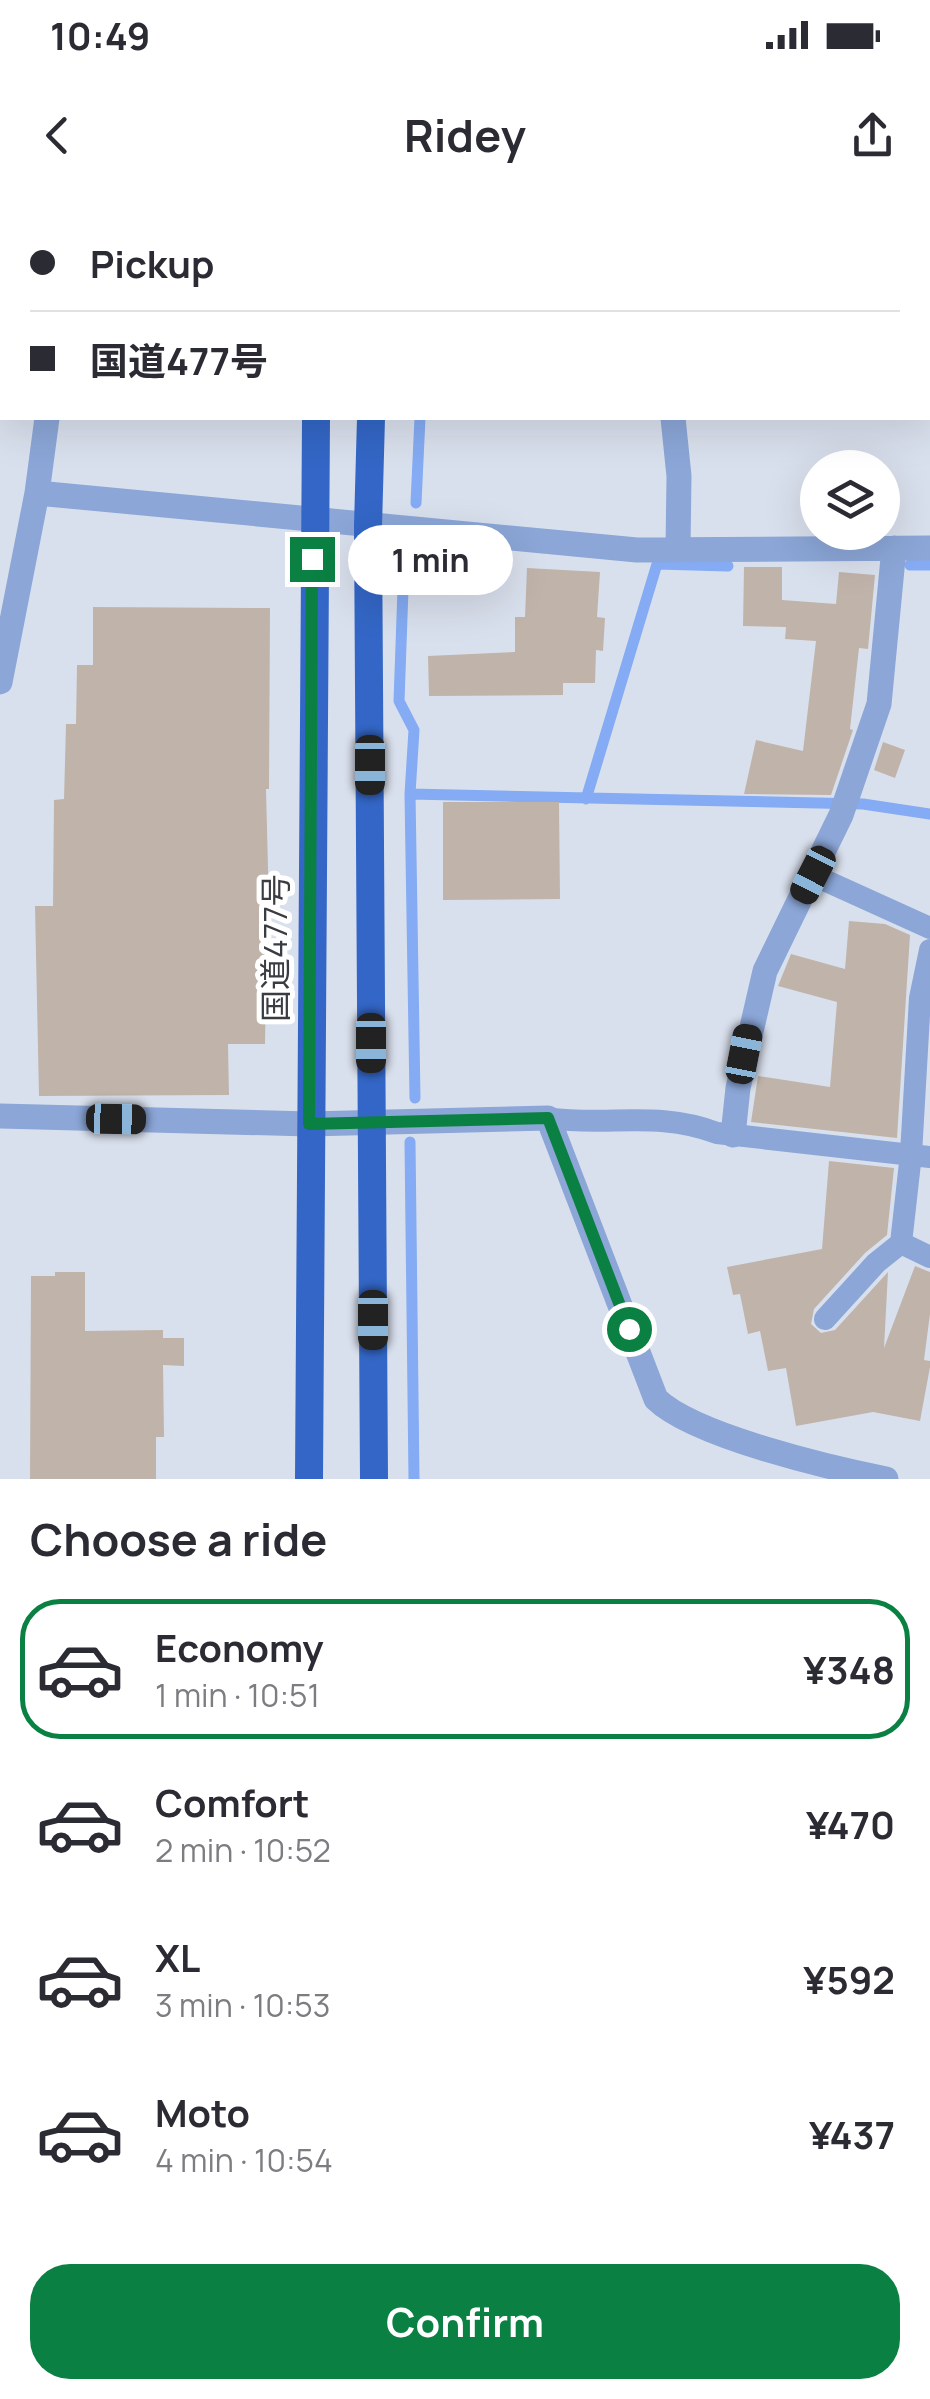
<!DOCTYPE html>
<html lang="en">
<head>
<meta charset="utf-8">
<style>
	body { margin:0; font-family:Manrope,"Noto Sans JP",sans-serif; background:#f2f2f3; color:#2b2b33; height:100vh; display:flex; flex-direction:column; font-size:38px; white-space:nowrap }
	* { box-sizing:border-box; margin:0 }
	p { font-size:32px; color:#7c7c81 }
	.icon { flex:none; width:55px; height:55px; fill:none; stroke:currentColor; stroke-width:2; stroke-linecap:round; stroke-linejoin:round }
	.map { position:relative; height:1279px; overflow:hidden }
	.drawer { display:flex; flex-direction:column; background:#fff; flex:1 }
	.drawer>* { flex:none }
	.top-card { position:absolute; left:0px; top:0px; width:930px; height:220px; box-shadow:0 10px 40px #0002; display:grid; align-content:center; height:220px; padding:0 30px; background:#fff }
	.fabs { position:absolute; left:800px; top:250px; display:grid; gap:20px }
	.fabs a { display:grid; place-items:center; width:100px; height:100px; border-radius:50%; background:#fff; box-shadow:0 10px 40px #0002; font-size:50px }
	.end { position:absolute; width:45px; height:45px; margin:-22px; border:12px solid #0b8043; background:#fff; box-shadow:0 0 0 5px #fff }
	.from { border-radius:50% }
	.bubble { position:absolute; height:70px; border-radius:35px; background:#fff; box-shadow:0 10px 40px #0002; font-size:32px; font-weight:700; line-height:70px; text-align:center }
	.car { position:absolute; width:30px; height:60px; margin:-30px -15px; border-radius:12px; box-shadow:0 0 8px 2px #0007; background:linear-gradient(#222 24%,#8ab4d8 0 40%,#222 0 76%,#8ab4d8 0 86%,#222 0) }
	.top-card b { display:flex; align-items:center; gap:35px; height:95px; font-size:38px }
	.top-card b+b { border-top:2px solid #e1e1e2 }
	.top-card i { width:25px; height:25px; background:#2b2b33 }
	ul { padding:0; list-style:none }
	li { display:flex; align-items:center; gap:30px; height:140px; margin:0 20px 15px; padding:0 10px; border:5px solid transparent; border-radius:40px }
	li div { flex:1 }
	li b { display:block; font-size:38px }
	li em { font-style:normal; font-weight:700 }
	li.selected { border-color:#0b8043 }
	li>.icon { width:90px; height:90px; stroke-width:1.5 }
	h2 { padding:0 30px; font-size:45px; line-height:120px }
	.primary-button { display:flex; gap:20px; margin-top:auto; padding:20px 30px }
	.primary-button a { flex:1; height:115px; border-radius:40px; background:#0b8043; color:#fff; font-size:40px; font-weight:700; line-height:115px; text-align:center }
	.status { display:flex; justify-content:space-between; align-items:center; height:70px; padding:0 50px; background:#fff; direction:ltr }
	.status svg { height:28px; fill:currentColor }
	header { display:flex; justify-content:space-between; align-items:center; height:130px; padding:0 30px; background:#fff; font-size:45px; font-weight:700 }
	.map>svg:first-child { display:block }
</style>
</head>
<body>
<div class="status"><b>10:49</b><svg viewBox="0 0 49 12"><path d="M0 12V9h3v3zM5 12V6h3v6zM10 12V3h3v9zM15 12V0h3v12zM26 1h20v11H26zM47 4h2v5h-2z"/></svg></div>
<header><svg class="icon" aria-label="back" viewBox="0 0 24 24"><path d="M15 5l-7 7 7 7"/></svg>Ridey<svg class="icon" aria-label="share" viewBox="0 0 24 24"><path d="M12 15V3M7 8l5-5 5 5M5 13v7h14v-7"/></svg></header>
<div class="map">
<svg width="930" height="1279" viewBox="0 0 930 1279">
	<rect width="100%" height="100%" fill="#d9e0ed"/>
	<g fill="none" stroke-linecap="round" stroke-linejoin="round">
		<path stroke="#84abf3" stroke-width="11" d="M429,2v-2
			M416,303l4,-85
			M404,361l-5,140 15,29 -4,64 5,304
			M910,365h20
			M410,594l453,10 67,10
			M586,599l71,-235 71,2
			M410,942l4,337"/>
	</g>
	<path fill="#c0b3aa" d="M744,367h38v33l54,4 3,-32 36,3 -7,74 -9,-1 -9,81 3,1 -22,65 -87,-1 12,-54 47,11 13,-110 -31,-2 1,-12 -43,-1z
		M527,368l73,4 -3,45 8,1 -2,33 -7,-1 -1,33h-32v12l-134,1 -1,-40 87,-4v-35h10z
		M93,407l177,1 -1,181h-3l5,198h-5l-1,57h-37l1,51 -190,1 -4,-190h18l1,-106 10,-1 2,-75h10l1,-59h16z
		M883,542l22,8 -10,28 -21,-8z
		M443,602h116l1,97 -117,1z
		M849,721l36,3 25,11 -13,203 -146,-16 7,-46 72,11 7,-85 -59,-16 13,-32 54,15z
		M829,961l65,7 -7,67 -22,18 -51,56 -3,15 10,9 14,-3 53,-58 -4,76 31,-82 15,6v42l-6,46 6,1v6l-10,54 -47,-9 -77,14 -10,-58 -18,3 -8,-40 -12,3 -8,-40 -7,1 -6,-28 95,-18z
		M55,1072h30v59l78,-1v8h21v28l-21,-1 1,72h-8v42h-126l1,-203h24z"/>
	<g fill="none" stroke-linecap="round" stroke-linejoin="round">
		<path stroke="#8ba6d7" stroke-width="22" d="M813,675l117,53
			M548,918c59,9 108,-8 169,15l213,24
			M901,1043l29,14
			M825,1119l51,-56 25,-20 10,-89 9,-156 10,-48"/>
		<path stroke="#8ba6d7" stroke-width="25" d="M76,2l1,-2
			M703,2l4,-2
			M673,218l6,58 -1,73
			M37,293l600,57 293,-2
			M0,482l37,-189 10,-75
			M0,916l309,8 239,-6 108,281c38,37 175,69 230,80
			M733,935l5,-47 27,-117 76,-156 38,-111 15,-156"/>
		<path stroke="#3366c6" stroke-width="28" d="M322,2v-2
			M377,2v-2
			M371,218l-3,108 6,953
			M309,1279l7,-1061"/>
	</g>
	<g fill="none" stroke-linecap="round" stroke-linejoin="round">
		<path stroke="#0b8043" stroke-width="12" d="M312,359l-3,565 239,-6 81,211"/>
	</g>
	<g text-anchor="middle" dominant-baseline="central" stroke-width="10" stroke-linejoin="round" paint-order="stroke">
		<g font-size="32" fill="#393c41" stroke="#fff">
			<text transform="translate(275 748) rotate(-90)">国道477号</text>
		</g>
	</g>
</svg>
<div class="fabs">
<a><svg class="icon" aria-label="layers" viewBox="0 0 24 24"><path d="M12 4l9 5-9 5-9-5zM3 14l9 5 9-5"/></svg></a>
</div>
<i class="end from" style="left:629px;top:1129px"></i>
<i class="end" style="left:312px;top:359px"></i>
<div class="bubble" style="left:348px;top:325px;width:165px">1 min</div>
<i class="car" style="left:370px;top:565px;rotate:180deg"></i>
<i class="car" style="left:813px;top:675px;rotate:207deg"></i>
<i class="car" style="left:371px;top:843px;rotate:180deg"></i>
<i class="car" style="left:744px;top:854px;rotate:11deg"></i>
<i class="car" style="left:116px;top:919px;rotate:91deg"></i>
<i class="car" style="left:373px;top:1120px;rotate:180deg"></i>
<div class="top-card">
<b><i class="from"></i>Pickup</b>
<b><i></i>国道477号</b>
</div>
</div>
<section class="drawer">
<h2>Choose a ride</h2>
<ul>
<li class="selected"><svg class="icon" aria-label="car" viewBox="0 0 24 24"><path d="M5 17H2v-5l4-1 3-4h7l3 4 3 1v5h-3M9 17h6M6 11h13"/><circle cx="7" cy="17" r="2"/><circle cx="17" cy="17" r="2"/></svg><div><b>Economy</b><p>1 min · 10:51</p></div><em>¥348</em></li>
<li><svg class="icon" aria-label="car" viewBox="0 0 24 24"><path d="M5 17H2v-5l4-1 3-4h7l3 4 3 1v5h-3M9 17h6M6 11h13"/><circle cx="7" cy="17" r="2"/><circle cx="17" cy="17" r="2"/></svg><div><b>Comfort</b><p>2 min · 10:52</p></div><em>¥470</em></li>
<li><svg class="icon" aria-label="car" viewBox="0 0 24 24"><path d="M5 17H2v-5l4-1 3-4h7l3 4 3 1v5h-3M9 17h6M6 11h13"/><circle cx="7" cy="17" r="2"/><circle cx="17" cy="17" r="2"/></svg><div><b>XL</b><p>3 min · 10:53</p></div><em>¥592</em></li>
<li><svg class="icon" aria-label="car" viewBox="0 0 24 24"><path d="M5 17H2v-5l4-1 3-4h7l3 4 3 1v5h-3M9 17h6M6 11h13"/><circle cx="7" cy="17" r="2"/><circle cx="17" cy="17" r="2"/></svg><div><b>Moto</b><p>4 min · 10:54</p></div><em>¥437</em></li>
</ul>
<div class="primary-button"><a>Confirm</a></div>
</section>
</body>
</html>
